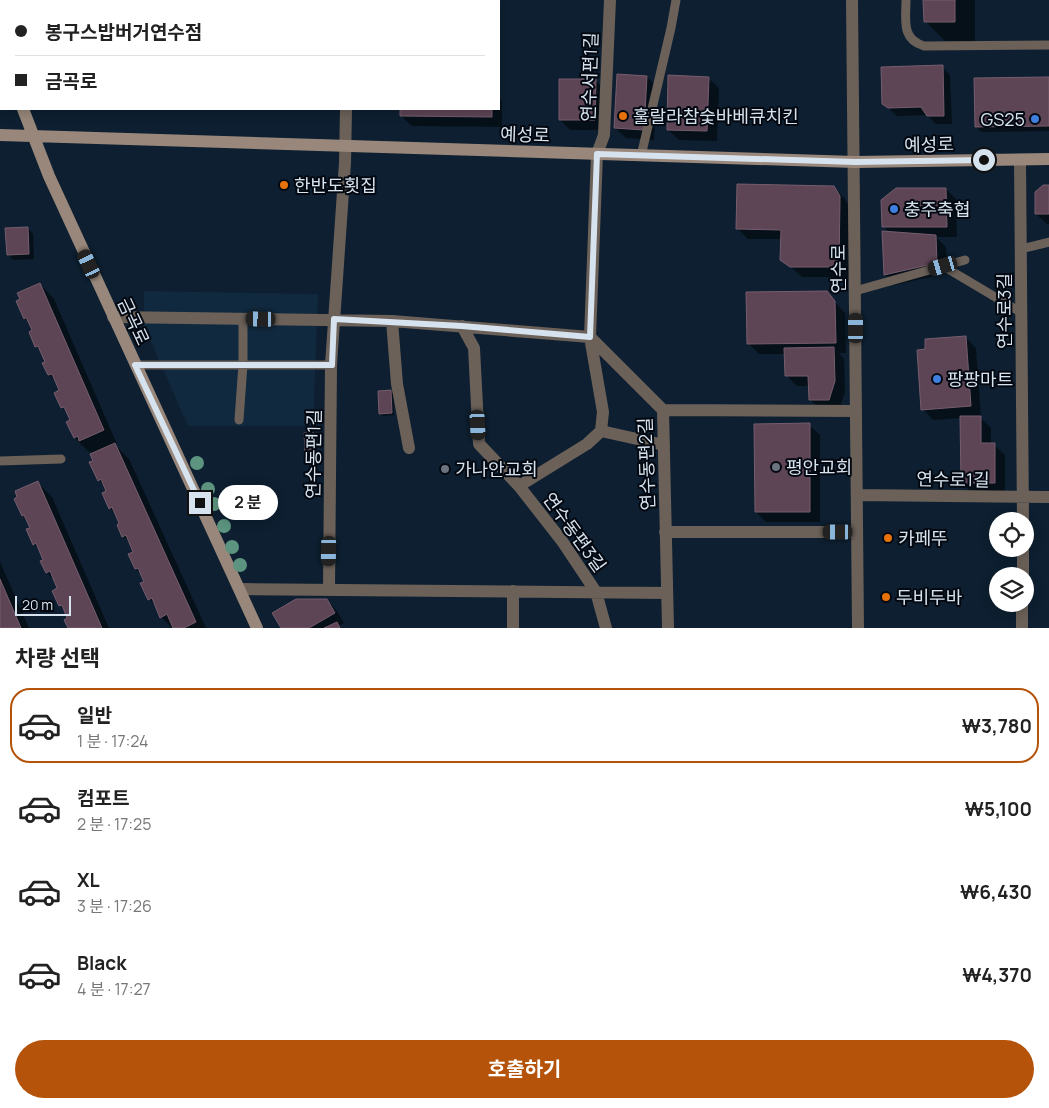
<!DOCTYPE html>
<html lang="ko">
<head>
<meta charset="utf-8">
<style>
	body { margin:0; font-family:Manrope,"Noto Sans KR",sans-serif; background:#f2f2f2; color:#222; height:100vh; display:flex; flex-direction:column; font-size:19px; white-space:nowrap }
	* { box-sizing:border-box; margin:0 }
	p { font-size:16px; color:#767676 }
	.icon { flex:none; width:28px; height:28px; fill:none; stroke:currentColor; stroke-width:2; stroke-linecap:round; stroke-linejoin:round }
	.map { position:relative; height:628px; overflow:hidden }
	.sheet { display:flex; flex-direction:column; background:#fff; flex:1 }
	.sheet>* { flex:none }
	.top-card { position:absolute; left:0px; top:0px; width:500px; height:110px; box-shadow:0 2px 12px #0003; display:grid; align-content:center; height:110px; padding:0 15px; background:#fff }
	.controls { position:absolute; left:989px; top:512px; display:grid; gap:10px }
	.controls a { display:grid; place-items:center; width:45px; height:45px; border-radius:50%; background:#fff; box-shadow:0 2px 12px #0003; font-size:25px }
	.scale { position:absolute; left:15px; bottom:12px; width:56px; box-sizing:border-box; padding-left:5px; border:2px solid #d6e2ee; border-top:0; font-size:14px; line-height:18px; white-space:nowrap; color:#d6e2ee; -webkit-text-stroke:4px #030810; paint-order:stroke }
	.end { position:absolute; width:22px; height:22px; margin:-11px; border:6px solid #d6e2ee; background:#111; box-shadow:0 0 0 2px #111 }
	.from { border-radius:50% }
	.bubble { position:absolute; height:35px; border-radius:18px; background:#fff; box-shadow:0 2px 12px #0003; font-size:16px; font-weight:700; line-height:35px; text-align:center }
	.car { position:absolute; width:15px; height:30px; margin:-15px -8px; border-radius:6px; box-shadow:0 0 4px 1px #0007; background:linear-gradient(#222 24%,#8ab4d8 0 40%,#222 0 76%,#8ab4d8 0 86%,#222 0) }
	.top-card b { display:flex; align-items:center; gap:18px; height:48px; font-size:19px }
	.top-card b+b { border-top:1px solid #e0e0e0 }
	.top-card i { width:12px; height:12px; background:#222 }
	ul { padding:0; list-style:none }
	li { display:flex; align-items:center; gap:15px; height:75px; margin:0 10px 8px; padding:0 5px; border:2px solid transparent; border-radius:20px }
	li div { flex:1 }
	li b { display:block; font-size:19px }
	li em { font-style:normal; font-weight:700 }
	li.active { border-color:#b45309 }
	li>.icon { width:45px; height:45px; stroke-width:1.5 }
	h2 { padding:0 15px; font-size:22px; line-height:60px }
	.primary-button { display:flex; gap:10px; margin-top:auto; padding:10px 15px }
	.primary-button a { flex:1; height:58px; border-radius:30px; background:#b45309; color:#fff; font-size:20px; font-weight:700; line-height:58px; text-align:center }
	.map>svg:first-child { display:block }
</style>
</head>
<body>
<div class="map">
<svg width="1049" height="628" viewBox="0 0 1049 628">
	<rect width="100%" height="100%" fill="#0d1f30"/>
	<path fill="#11293e" d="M144,291l174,3 -5,132h-125l-44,-100z"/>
	<path fill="#0007" d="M48,0h76l-77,1z
		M925,0h50v41h-30l-20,-20z
		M942,67l8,8 2,49h-16l-9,-9 -30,1 -14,-13z
		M647,77l10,10 -3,53 -28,-2 -11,-10z
		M708,78l11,10 -2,53 -38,-1 -11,-10z
		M1049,78v53l-68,1 -5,-6z
		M595,80l11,11 -1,39h-35l-10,-10z
		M499,98l3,3v26l-90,-1 -11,-10 1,-6 -7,-1h104z
		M1049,186v38h-2l-11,-10z
		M834,187l10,11 6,9 -1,70h-47l-20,-18v-20h-34l-11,-11z
		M946,189l10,10 1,38h-21l10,10 1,26 -52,12 -10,-10 -2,-42h7l-7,-7z
		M28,228l5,6 1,25 -21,1 -5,-6z
		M40,284l14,15 63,145 -2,1 14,14 77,169h-34l-11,-11 -4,-10 -8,-8 -3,-17 -4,-7 -6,-6 -6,-14 5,-3 -3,-8 -9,-8 -2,-12 -5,-10 -6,-6 -3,-16 -2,-6 -6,-6 -6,-26 -3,-3 -1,1 -14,-14 -4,-17 -3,-8 -6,-6 -1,-16 -3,-8 -9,-8 -5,-11 3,-1 -4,-10 -7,-7 -2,-15 -3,-7 -6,-6z
		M826,292l19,21 1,40h-7l5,6 1,33 -6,18h-18l-11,-10v-14h-13l-11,-11v-21h-27l-10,-10z
		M965,337l11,11 5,70 10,10v17h3l11,10v38h-33l-10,-10 -1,-65 -28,2 -10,-11 4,-59z
		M391,391l2,3 1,21 -12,1 -2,-3z
		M809,425l11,10v87h-54l-10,-10z
		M313,434l3,3v18h-8l-2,-2z
		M37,482l15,15 57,131h-40v-9l-3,-8 -6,-6 -1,-16 -4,-8 -8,-8 -5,-11 3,-2 -5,-10 -6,-6 -3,-16 -3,-7 -5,-5z
		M0,562l29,66h-29z
		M327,600l10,11 7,12 -5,3 2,2h-59z"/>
	<path fill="#5d4555" stroke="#765d6e" d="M46,0h51l-52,1z
		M211,0h48l2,1h-51z
		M923,0h32v22h-31z
		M943,65l1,51h-17l-6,-9 -33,1 -6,-4 -1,-37z
		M617,74l30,2 -3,54 -30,-2z
		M668,75l41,2 -2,54 -40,-1z
		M1049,77v49l-74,1 -1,-49z
		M559,79h37l-1,41h-36z
		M400,109h92v8l-92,-1z
		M737,184l97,2 6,10 -1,71h-49l-10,-7 1,-30 -45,-1z
		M1043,185h6v29h-14v-22z
		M896,188h50l1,39h-65l-1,-27z
		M28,227l1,27 -22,1 -2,-27z
		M882,231l54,4 1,28 -53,12z
		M40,283l64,147 -25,11 -1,-5 -4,2 -8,-16 4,-2 -6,-13 -3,1 -7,-15 5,-3 -7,-16 -4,1 -6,-12 3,-1 -7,-16 -3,1 -6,-15 3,-2 -6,-13 -2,2 -8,-18 4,-2 -3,-6z
		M827,291l8,10 1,42 -89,1 -1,-52z
		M966,336l5,70 -50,4 -4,-60 8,-1v-10z
		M834,347l1,34 -6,19h-20l-1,-24h-23l-1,-28z
		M391,390l1,23 -13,1 -1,-23z
		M960,416h21v27h14v40h-34z
		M810,423v89h-55l-1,-88z
		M304,433h10v20h-9z
		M115,443l81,179 -12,6h-11l-6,-14 -7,4 -8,-20 -4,2 -8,-17 4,-1 -6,-14 -3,1 -7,-15 5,-2 -7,-17 -4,2 -5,-12 2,-2 -7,-16 -3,2 -7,-16 4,-2 -5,-12 -3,2 -9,-19 4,-1 -3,-7z
		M38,481l64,147h-34l-4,-8 3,-2 -5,-13 -3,1 -7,-15 5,-3 -7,-17 -4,2 -6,-12 3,-1 -7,-17 -3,2 -7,-16 4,-1 -6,-13 -2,1 -8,-17 3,-2 -2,-6z
		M0,579l21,49h-21z
		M296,599h31l8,14 -26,15h-28l-9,-15z
		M337,622l3,6h-16z"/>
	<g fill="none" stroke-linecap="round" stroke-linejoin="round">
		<path stroke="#6d7d8b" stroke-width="3" stroke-dasharray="2.5 2.5" stroke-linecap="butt" d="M24,0l1,1
			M137,0l1,1
			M157,0l1,1
			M192,1l1,-1"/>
		<path stroke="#6b6159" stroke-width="9" d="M906,0c0,20 -5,39 18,46l125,-1
			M641,156l30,-128 5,-28
			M1021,249l28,-7
			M943,266l79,47
			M855,291l110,-31
			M135,365h196
			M239,420l4,-56v-46
			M0,461l61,-2"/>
		<path stroke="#6b6159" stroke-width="12" d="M610,0l-6,135 -7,19 -7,183 73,73 5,218
			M852,0l6,628
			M346,1v-1
			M1020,160l3,361
			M113,317l279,4 198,16 13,75 -2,19 -14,13 -68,42
			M392,321l5,63 12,64
			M462,326l12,22 5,96 40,42 43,55 34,51 10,36
			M663,410l193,1
			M601,431l63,14
			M857,495l192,2
			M665,532h192
			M1023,576v-27
			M240,589l427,4
			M329,589l2,-224 14,-202 1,-54
			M513,591v37
			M1022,628v-24"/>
		<path stroke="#98877a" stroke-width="12" d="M0,54l1,3
			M23,109l26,67 208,452
			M0,135l855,27 194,-3"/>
	</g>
	<g fill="#5c947f">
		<circle cx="197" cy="463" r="7"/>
		<circle cx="208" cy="489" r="7"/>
		<circle cx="214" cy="504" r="7"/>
		<circle cx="224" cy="526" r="7"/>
		<circle cx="232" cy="547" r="7"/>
		<circle cx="240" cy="565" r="7"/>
	</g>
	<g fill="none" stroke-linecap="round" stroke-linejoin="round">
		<path stroke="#d6e2ee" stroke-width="6" d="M200,503l-65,-138h197l2,-46 128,7 128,11 7,-183 258,8 129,-2"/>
	</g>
	<g fill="#e8710a" stroke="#030810" stroke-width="2">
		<circle cx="623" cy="116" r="5"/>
		<circle cx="284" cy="185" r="5"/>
		<circle cx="888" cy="538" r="5"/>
		<circle cx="886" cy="597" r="5"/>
	</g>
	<g fill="#3f7fe0" stroke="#030810" stroke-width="2">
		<circle cx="1035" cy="119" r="5"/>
		<circle cx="894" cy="209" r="5"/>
		<circle cx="937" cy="379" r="5"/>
	</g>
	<g fill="#6b7280" stroke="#030810" stroke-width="2">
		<circle cx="776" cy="467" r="5"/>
		<circle cx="445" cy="469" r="5"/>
	</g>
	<g text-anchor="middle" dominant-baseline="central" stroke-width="4" stroke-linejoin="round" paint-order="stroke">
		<g font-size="18" fill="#d6e2ee" stroke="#030810">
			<text transform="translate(589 77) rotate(-88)">연수서편1길</text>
			<text transform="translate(525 134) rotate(2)">예성로</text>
			<text transform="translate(929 144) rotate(-1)">예성로</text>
			<text transform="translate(838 269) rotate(-90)">연수로</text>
			<text transform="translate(1004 311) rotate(-90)">연수로3길</text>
			<text transform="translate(134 321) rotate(65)">금곡로</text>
			<text transform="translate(313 454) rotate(-89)">연수동편1길</text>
			<text transform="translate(646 464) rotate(-92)">연수동편2길</text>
			<text transform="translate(953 479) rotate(1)">연수로1길</text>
			<text transform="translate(575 532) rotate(54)">연수동편3길</text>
		</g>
		<g font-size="18" fill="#d6e2ee" stroke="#030810" text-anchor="start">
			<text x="633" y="116">훌랄라참숯바베큐치킨</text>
			<text x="1025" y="119" text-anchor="end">GS25</text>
			<text x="294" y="185">한반도횟집</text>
			<text x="904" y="209">충주축협</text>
			<text x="947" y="379">팡팡마트</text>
			<text x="786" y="467">평안교회</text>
			<text x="455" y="469">가나안교회</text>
			<text x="898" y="538">카페뚜</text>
			<text x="896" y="597">두비두바</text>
		</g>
	</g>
</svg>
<div class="controls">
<a><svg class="icon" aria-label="locate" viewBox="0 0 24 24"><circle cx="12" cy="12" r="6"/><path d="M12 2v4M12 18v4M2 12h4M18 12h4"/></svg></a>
<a><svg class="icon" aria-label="layers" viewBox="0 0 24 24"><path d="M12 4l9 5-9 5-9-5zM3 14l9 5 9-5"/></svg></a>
</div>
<div class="scale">20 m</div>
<i class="end from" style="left:984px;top:160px"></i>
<i class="end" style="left:200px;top:503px"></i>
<div class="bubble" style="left:218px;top:485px;width:60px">2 분</div>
<i class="car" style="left:89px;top:264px;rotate:335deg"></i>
<i class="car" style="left:943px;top:266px;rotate:254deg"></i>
<i class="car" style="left:261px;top:319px;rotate:271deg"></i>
<i class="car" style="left:856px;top:328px;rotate:0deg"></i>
<i class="car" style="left:478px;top:425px;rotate:177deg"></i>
<i class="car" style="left:838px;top:532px;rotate:270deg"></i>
<i class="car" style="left:329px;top:551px;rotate:181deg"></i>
<div class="top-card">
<b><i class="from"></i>봉구스밥버거연수점</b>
<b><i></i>금곡로</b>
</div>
</div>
<section class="sheet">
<h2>차량 선택</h2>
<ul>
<li class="active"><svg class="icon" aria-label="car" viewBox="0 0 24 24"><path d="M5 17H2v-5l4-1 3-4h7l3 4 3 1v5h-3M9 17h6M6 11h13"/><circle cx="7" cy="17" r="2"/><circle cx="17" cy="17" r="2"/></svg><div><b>일반</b><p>1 분 · 17:24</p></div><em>₩3,780</em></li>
<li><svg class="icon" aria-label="car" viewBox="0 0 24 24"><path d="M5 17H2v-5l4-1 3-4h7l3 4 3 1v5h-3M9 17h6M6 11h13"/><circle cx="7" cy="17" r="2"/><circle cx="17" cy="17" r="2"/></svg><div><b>컴포트</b><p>2 분 · 17:25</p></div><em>₩5,100</em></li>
<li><svg class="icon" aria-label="car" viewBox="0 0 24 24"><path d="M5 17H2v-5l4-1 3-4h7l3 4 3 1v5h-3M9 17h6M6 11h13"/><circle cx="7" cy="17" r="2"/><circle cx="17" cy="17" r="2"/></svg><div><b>XL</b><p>3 분 · 17:26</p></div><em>₩6,430</em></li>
<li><svg class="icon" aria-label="car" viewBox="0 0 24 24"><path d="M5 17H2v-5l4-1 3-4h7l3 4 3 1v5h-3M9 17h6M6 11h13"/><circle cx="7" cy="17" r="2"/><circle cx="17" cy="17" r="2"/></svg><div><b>Black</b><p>4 분 · 17:27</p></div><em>₩4,370</em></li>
</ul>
<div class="primary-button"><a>호출하기</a></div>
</section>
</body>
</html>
